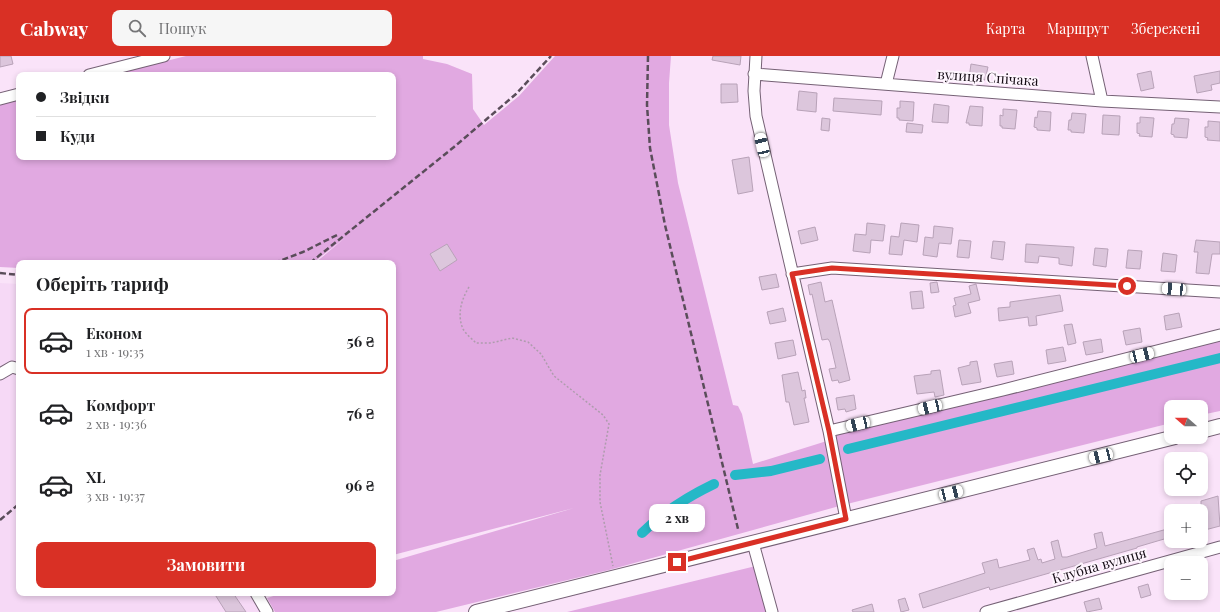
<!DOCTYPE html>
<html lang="uk">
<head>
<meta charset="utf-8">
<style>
	body { margin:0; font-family:"Playfair Display",serif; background:#f6f6f6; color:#202124; height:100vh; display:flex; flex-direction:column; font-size:15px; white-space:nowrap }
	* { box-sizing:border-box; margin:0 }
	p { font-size:13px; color:#757577 }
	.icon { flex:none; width:22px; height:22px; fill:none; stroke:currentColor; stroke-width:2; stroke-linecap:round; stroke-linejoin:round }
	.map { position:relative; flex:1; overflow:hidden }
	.sheet { position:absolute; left:16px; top:204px; width:380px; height:336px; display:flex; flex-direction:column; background:#fff; border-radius:8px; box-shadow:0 2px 6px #0003 }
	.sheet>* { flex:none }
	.top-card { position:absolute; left:16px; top:16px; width:380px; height:88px; border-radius:8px; box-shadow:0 2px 6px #0003; display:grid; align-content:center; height:88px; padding:0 20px; background:#fff }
	.needle { width:26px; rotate:290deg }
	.buttons { position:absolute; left:1164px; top:344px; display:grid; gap:8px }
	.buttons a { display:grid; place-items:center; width:44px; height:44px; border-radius:8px; background:#fff; box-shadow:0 2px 6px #0003; font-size:20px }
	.end { position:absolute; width:18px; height:18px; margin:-9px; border:5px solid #d93025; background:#fff; box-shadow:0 0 0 2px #fff }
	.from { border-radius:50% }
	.bubble { position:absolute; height:28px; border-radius:8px; background:#fff; box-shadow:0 2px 6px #0003; font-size:13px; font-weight:700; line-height:28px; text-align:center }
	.car { position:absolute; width:12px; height:24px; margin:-12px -6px; border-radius:5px; box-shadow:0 0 3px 1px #0007; background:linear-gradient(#fff 24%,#345 0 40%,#fff 0 76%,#345 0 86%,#fff 0) }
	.top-card b { display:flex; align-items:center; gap:14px; height:38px; font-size:15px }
	.top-card b+b { border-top:1px solid #e0e0e0 }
	.top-card i { width:10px; height:10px; background:#202124 }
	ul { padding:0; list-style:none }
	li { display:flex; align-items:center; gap:12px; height:66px; margin:0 8px 6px; padding:0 12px; border:2px solid transparent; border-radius:8px }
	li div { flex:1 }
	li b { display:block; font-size:15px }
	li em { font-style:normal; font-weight:700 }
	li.selected { border-color:#d93025 }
	li>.icon { width:36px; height:36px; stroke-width:1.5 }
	h2 { padding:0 20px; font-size:18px; line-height:48px }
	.action { display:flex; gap:8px; margin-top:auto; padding:8px 20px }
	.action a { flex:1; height:46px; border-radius:8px; background:#d93025; color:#fff; font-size:16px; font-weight:700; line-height:46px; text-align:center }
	header { display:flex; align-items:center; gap:24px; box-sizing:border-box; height:56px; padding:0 20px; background:#d93025; color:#fff }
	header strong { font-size:19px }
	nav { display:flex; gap:22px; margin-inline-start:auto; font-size:14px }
	.search { width:280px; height:36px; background:#f6f6f6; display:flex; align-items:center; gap:10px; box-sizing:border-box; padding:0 14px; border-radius:8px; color:#757577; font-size:15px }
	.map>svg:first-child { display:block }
</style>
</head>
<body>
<header>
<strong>Cabway</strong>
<div class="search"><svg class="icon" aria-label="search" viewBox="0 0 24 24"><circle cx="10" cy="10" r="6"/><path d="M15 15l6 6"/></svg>Пошук</div>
<nav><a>Карта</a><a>Маршрут</a><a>Збережені</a></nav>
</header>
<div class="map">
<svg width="1220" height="556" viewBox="0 0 1220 556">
	<rect width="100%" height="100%" fill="#fae3f9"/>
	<path fill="#f6d9f6" d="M0,227l19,1v309h230l12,19h-261z"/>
	<path fill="#e1a9e1" d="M186,0h237v3l24,5 25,10 1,35 11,16 35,-29 36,-40h116l-2,27v42l9,58 55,222 5,1 4,8 11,50 77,-24 -1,-9 391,-97v77l-19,4v-8h-30v16l-328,82 -234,65 -173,42h-161l-8,-14 16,-5h110v-32l181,-53 -181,47v-292h-78l31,-26 -33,26h-294v5l-19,-1v-163l19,-5v58h374v-82h-282z
		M760,509l12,47h-205z"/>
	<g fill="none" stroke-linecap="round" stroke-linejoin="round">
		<path stroke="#25b8c7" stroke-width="10" d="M848,393l372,-91
			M735,419l36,-4 49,-12
			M642,477c21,-21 45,-36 72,-49"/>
	</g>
	<path fill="#dcc6dc" stroke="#b8a2b8" d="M0,0h11l2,8 -13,3z
		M713,0h28l-1,9 -28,-5z
		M971,8l17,3 -3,13 -16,-2z
		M1151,15l3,17 -13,3 -4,-17z
		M1220,15v12l-9,2 1,5 -15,3 -3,-17z
		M721,28h16l1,18 -17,1z
		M799,35l18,2 -1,19 -19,-2z
		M834,42l48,3 -1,14 -48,-4z
		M900,45l14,1 -1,19 -14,-1v-2h-2v-10h3z
		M934,48l15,2 -1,17 -16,-1z
		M970,50l13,1 -1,19 -13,-1v-2h-3z
		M1003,53l14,1 -2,19 -13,-1v-2h-2v-11l3,1z
		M1038,55l13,1 -1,19 -13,-1v-2l-3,-1 1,-10 2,1z
		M1072,57l14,1 -2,19 -13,-1v-2h-3l1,-10h2z
		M1103,59l17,1 -1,19 -17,-1z
		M1140,61l14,1 -2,19 -13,-1 1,-2 -3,-1v-10h3z
		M822,62l8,1 -1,12 -8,-1z
		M1175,62l14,1 -2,19 -13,-1v-2l-3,-1 1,-10h2z
		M1208,65l12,1v19l-13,-1 1,-2 -3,-1v-10h3z
		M907,67l16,2 -1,8 -16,-1z
		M749,101l4,34 -15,3 -6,-34z
		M867,167l18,2 -2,16 -12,-1 -1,13 -17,-2 2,-17 11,1z
		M901,167l18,2 -2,17 -13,-2 -2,15 -13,-1 2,-18 8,1z
		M934,170l19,2 -2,16 -12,-1 -2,14 -14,-2 2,-18 8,1z
		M815,171l3,13 -17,4 -3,-13z
		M959,184l12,1 -2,17 -12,-1z
		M1196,184l24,2v12h-8l-3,20 -13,-1 2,-21h-4z
		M993,185l12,1 -2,18 -12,-2z
		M447,188l10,16 -17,11 -10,-17z
		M1026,188l48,3 -2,19 -13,-2v-6l-20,-2 -1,7 -13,-1z
		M1095,192l13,1 -2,18 -13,-2z
		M1128,194l14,1 -2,18 -14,-1z
		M1163,197l14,2 -2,17 -14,-1z
		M776,218l3,13 -17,3 -3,-13z
		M821,226l4,20 7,-2 18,80 -11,3 -1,-3 -6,1 -3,-12 7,-1 -6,-26 -2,-3 -6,1 -10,-46 -2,1 -2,-10z
		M937,226l2,10 -8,1 -1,-10z
		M976,228l4,16 -12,3 3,10 -16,4 -2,-11 3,-1 -2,-7 17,-4 -2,-8z
		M922,235l2,17 -12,1 -2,-17z
		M1060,239l3,16 -27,5 1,9 -8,1 -1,-9 -29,4 -1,-13 12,-1v-5z
		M783,252l3,13 -16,3 -3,-12z
		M1179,257l3,14 -16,3 -2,-14z
		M1072,268l4,19 -8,2 -4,-20z
		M1140,272l2,14 -16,3 -3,-14z
		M1101,283l2,13 -17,3 -3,-13z
		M793,284l3,15 -18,4 -3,-16z
		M1063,291l3,14 -18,3 -2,-14z
		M977,305l4,21 -19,3 -4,-17 12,-3v-3z
		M1012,305l2,13 -17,3 -3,-13z
		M940,314l4,25 -9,2 -1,-5 -17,2 -3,-18 17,-2v-3z
		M798,316l4,19 3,-1 1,8h-2l5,24 -15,3 -5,-23h-3l-4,-27z
		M854,339l2,14 -10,3 -1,-3 -7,1 -2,-12z
		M1218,440l2,30 -19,5v-30z
		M1171,472v9l-34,10v1l-147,42 -1,-3 -66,21 -4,-14 66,-21 -3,-10 15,-4 2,9 31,-8 -3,-10 7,-2 4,12 3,-1 1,4 13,-4 -4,-17 7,-2 4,17h5l30,-9 -3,-14 8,-2 3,14z
		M1148,528l3,11 -10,3 -3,-11z
		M214,537h19l13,19h-20z
		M905,542l4,12 -8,2 -3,-12z
		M1099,542l3,11 -15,3 -3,-10z
		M872,548l2,8h-21l-1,-2z"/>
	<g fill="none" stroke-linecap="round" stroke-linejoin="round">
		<defs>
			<path id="minor" d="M756,0l-2,35 2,25 73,315 17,88
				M1092,0l10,45
				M754,18l348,27 118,6
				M89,19l75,-19
				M886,28l7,-28
				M0,43l19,-5
				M792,218l40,-6 388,24
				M0,318l12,-7 7,2
				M829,375l174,-41 217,-55
				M753,487l19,69
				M256,537l11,19
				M986,556l234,-65"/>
			<path id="major" d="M1201,375l19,-5
				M476,556l699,-175"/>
		</defs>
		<use href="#minor" stroke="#756175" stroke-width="13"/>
		<use href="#major" stroke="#756175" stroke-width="16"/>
		<path stroke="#ae9cad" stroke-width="1.5" stroke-dasharray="2 2" stroke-linecap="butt" d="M469,231c-8,13 -12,28 -6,42 3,5 9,10 13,14h15l21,-5 16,4 13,12 13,22 49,39 6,9 -9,51v27l13,64"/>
		<use href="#minor" stroke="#fff" stroke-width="11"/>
		<use href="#major" stroke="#fff" stroke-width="14"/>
		<path stroke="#5a4d5a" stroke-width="2.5" stroke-dasharray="6 3" stroke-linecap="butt" d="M648,0l-1,49 3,43 15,77 73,304
			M274,207l29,-11 34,-17
			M310,207l144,-116 62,-53 35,-38
			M0,217l19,2
			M0,464l19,-16"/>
	</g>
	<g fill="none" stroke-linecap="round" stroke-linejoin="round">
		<path stroke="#d93025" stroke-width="5" d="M677,506l169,-43 -17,-88 -37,-157 40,-6 295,18"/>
	</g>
	<g text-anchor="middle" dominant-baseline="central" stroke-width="4" stroke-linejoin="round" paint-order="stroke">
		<g font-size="14" fill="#150d15" stroke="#fef5fe">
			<text transform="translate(988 21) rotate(4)">вулиця Спічака</text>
			<text transform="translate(1099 509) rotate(-16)">Клубна вулиця</text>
		</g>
	</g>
</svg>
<div class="buttons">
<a><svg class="needle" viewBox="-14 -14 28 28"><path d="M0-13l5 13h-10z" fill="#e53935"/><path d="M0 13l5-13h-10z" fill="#757577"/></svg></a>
<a><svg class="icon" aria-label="locate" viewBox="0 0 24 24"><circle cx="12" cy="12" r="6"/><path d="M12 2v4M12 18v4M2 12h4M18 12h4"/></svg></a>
<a>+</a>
<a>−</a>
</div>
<i class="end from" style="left:1127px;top:230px"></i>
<i class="end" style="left:677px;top:506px"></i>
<div class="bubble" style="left:649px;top:448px;width:56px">2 хв</div>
<i class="car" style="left:762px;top:89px;rotate:347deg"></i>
<i class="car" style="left:1174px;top:233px;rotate:274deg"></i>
<i class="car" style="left:1142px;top:299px;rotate:76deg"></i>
<i class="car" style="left:930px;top:351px;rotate:257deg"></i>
<i class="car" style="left:858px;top:368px;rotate:257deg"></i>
<i class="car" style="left:1101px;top:400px;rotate:256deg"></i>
<i class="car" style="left:951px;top:437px;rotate:76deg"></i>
<div class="top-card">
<b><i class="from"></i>Звідки</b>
<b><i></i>Куди</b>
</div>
<section class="sheet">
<h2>Оберіть тариф</h2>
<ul>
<li class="selected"><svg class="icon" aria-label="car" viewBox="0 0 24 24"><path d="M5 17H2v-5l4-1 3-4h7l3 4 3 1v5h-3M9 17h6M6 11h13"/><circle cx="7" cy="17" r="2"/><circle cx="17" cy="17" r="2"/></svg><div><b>Економ</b><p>1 хв · 19:35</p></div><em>56 ₴</em></li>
<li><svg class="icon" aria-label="car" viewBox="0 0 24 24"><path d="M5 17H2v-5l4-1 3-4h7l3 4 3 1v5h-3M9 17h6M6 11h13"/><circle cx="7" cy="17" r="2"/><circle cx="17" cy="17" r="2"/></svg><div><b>Комфорт</b><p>2 хв · 19:36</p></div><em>76 ₴</em></li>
<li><svg class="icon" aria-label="car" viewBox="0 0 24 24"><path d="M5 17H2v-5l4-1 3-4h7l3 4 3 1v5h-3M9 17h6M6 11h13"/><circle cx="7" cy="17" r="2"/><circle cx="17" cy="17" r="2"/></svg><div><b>XL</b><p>3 хв · 19:37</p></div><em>96 ₴</em></li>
</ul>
<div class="action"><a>Замовити</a></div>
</section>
</div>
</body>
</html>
